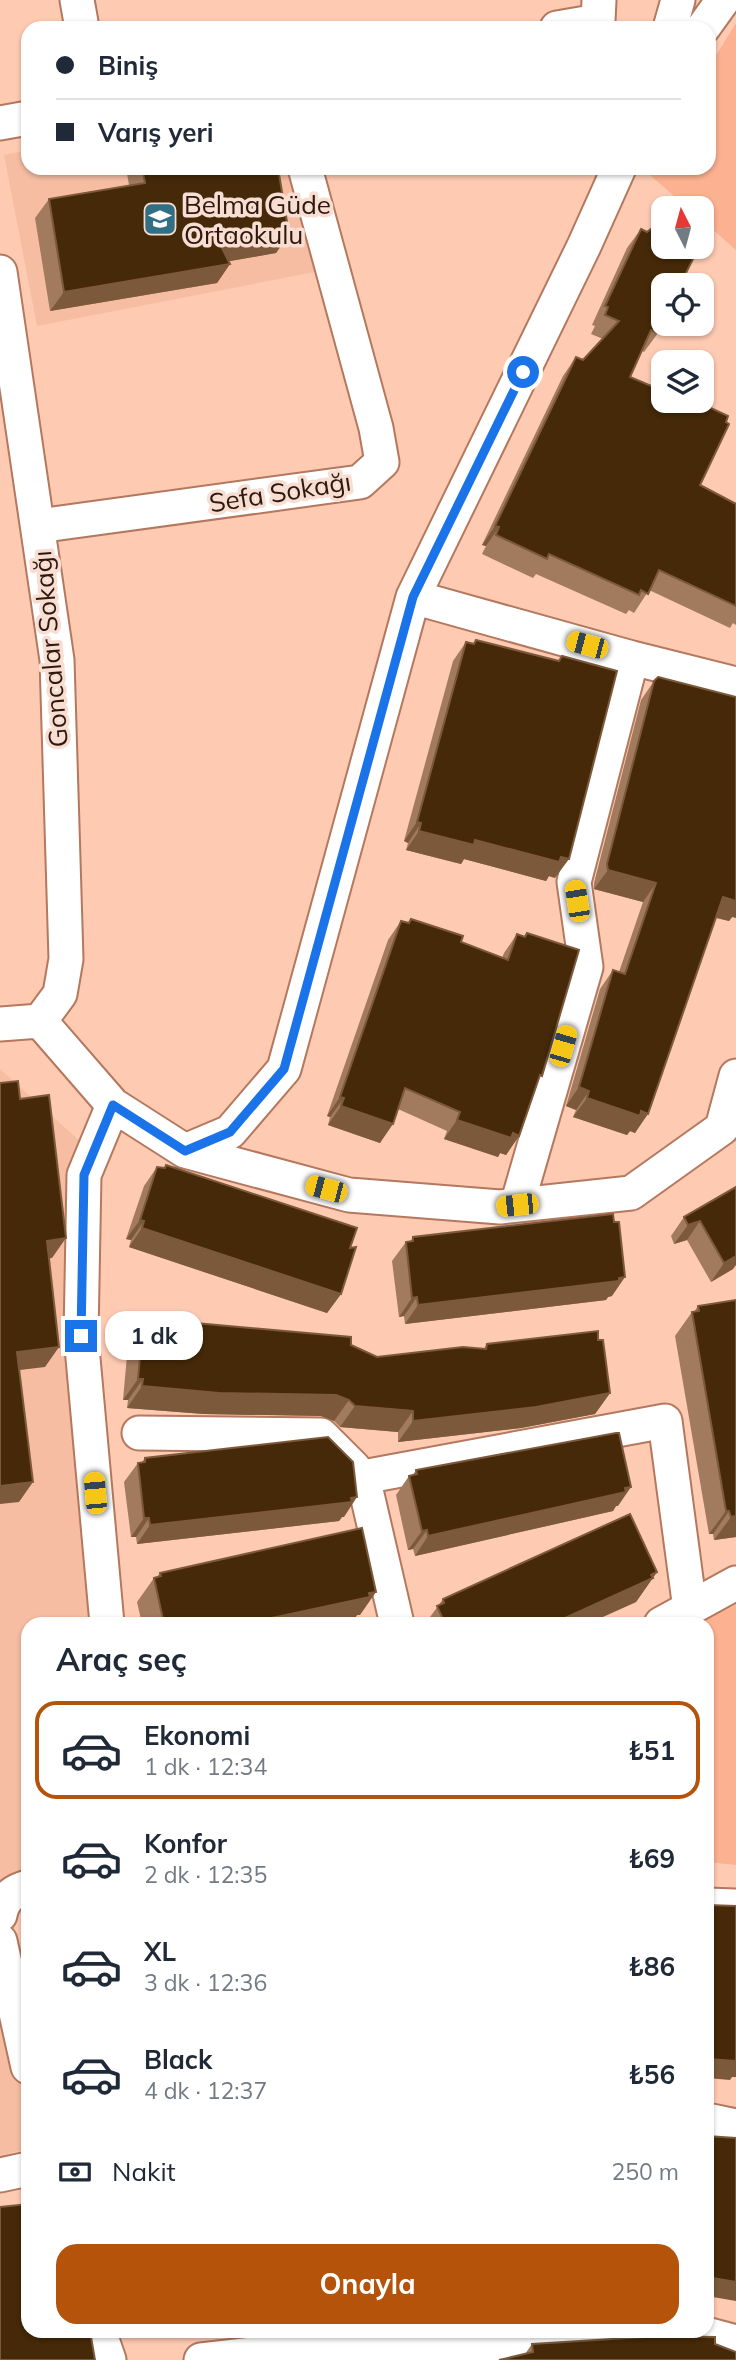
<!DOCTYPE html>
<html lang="tr">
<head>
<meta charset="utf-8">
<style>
	body { margin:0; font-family:Mulish,sans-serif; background:#f2f2f3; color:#1f2937; height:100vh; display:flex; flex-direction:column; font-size:26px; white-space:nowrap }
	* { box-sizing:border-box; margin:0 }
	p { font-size:23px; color:#747a83 }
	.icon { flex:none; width:38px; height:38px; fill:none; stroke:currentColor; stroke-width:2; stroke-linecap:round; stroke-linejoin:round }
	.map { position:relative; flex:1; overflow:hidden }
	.panel { position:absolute; left:21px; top:1617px; width:693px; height:721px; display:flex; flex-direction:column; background:#fff; border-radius:21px; box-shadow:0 2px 5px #0004 }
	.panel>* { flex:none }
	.top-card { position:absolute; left:21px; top:21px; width:695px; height:154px; border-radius:21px; box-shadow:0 2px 5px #0004; display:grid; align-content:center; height:154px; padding:0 35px; background:#fff }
	.needle { width:46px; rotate:354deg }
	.buttons { position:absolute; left:651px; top:196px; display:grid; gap:14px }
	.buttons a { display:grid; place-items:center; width:63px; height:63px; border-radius:14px; background:#fff; box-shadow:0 2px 5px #0004; font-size:35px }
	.end { position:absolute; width:32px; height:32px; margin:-16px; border:9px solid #1a73e8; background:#fff; box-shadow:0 0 0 4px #fff }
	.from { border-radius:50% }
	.bubble { position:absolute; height:49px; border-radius:21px; background:#fff; box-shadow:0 2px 5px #0004; font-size:23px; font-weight:700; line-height:49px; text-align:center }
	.car { position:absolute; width:21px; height:42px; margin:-21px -10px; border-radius:9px; box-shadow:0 0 5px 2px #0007; background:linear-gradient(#f5c518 24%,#345 0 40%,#f5c518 0 76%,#345 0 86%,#f5c518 0) }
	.top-card b { display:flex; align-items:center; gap:24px; height:66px; font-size:26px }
	.top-card b+b { border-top:2px solid #e0e1e3 }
	.top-card i { width:18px; height:18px; background:#1f2937 }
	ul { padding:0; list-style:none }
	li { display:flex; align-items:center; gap:21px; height:98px; margin:0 14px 10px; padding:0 21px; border:4px solid transparent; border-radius:21px }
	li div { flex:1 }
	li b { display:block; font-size:26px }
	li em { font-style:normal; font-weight:700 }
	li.current { border-color:#b45309 }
	li>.icon { width:63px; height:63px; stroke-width:1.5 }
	h2 { padding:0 35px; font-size:32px; line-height:84px }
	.pay { display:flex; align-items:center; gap:18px; height:77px; padding:0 35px; font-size:26px }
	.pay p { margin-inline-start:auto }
	.cta { display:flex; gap:14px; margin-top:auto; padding:14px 35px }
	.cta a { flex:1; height:80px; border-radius:21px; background:#b45309; color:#fff; font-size:28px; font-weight:700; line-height:80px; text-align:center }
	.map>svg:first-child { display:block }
</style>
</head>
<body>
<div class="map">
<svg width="736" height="2360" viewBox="0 0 736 2360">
	<rect width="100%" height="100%" fill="#fecab2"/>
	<path fill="#f6bda3" d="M28,150v18h258l34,103 -283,55 -33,-171z
		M0,1069l83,75 -18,59 23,421h-60v245l-24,23 24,199v58l-28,6z"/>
	<path fill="#fcb190" d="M736,23v227l-34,-30v-12h-14l-44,-38 2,-2h63v-101z
		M736,1605v260l-29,-3v-238h-10z"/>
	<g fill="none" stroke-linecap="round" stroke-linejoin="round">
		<defs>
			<path id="street" d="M77,0l5,28
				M557,28l41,-7 1,-21
				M670,28l8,-28
				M703,28l20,-28
				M0,123l28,-5
				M0,272l57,388 9,299 -6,35 -20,27 -40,3
				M38,526l322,-44 22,-20 -6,-34 -71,-260
				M413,597l219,61 104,26
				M40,1021l73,84
				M185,1151l164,44 151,12 131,-14 91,-65 14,-52
				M517,1205l69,-238 -12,-85 58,-224
				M139,1433l182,2 33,33
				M107,1624l-26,-288 3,-161 29,-70 72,46 45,-19 54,-63 129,-472 171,-351 35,-78
				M397,1624l-34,-147 302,-56 25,188
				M661,1624l75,-41
				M707,1905l29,1
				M0,1915c3,-17 13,-24 28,-28
				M0,1941l28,126
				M707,2120l29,6
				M0,2175l28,-6
				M99,2331l10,29
				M201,2360l146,-17 39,9 309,-21 41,11"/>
		</defs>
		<use href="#street" stroke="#b3785d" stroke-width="37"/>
		<use href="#street" stroke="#fff" stroke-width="33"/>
	</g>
	<path fill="#a27a5d" d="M126,168h152l11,66 -13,19 -47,8 1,3 -13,19 -167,28 -15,-93 14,-19 80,-14z
		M641,229l17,104 -14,19 -2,-1 -12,26 70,108 36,19v121l-3,-2 -3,5 -81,-38 -15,23 -5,-3 -3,4 -90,-40 -3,4 -51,-24 4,-8 -4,-1 81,-169 13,-19 7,3 20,-21 -12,-5 4,-8 -3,-1 35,-77z
		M466,642l93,19 3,-5 -7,222 -6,-2 -3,5 -82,-22 -3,5 -55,-14 2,-7 -4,-2 49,-180z
		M654,681l78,236 -3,4 -13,-3 -81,215 -5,-2 -3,4 -54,-18 3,-7 -10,-4 34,-117 13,-19 6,2 24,-70 -49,-13v-6l47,-183z
		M401,921l101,37 2,-5 13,-19 21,148 -19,54 -13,19 -6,-2 -2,4 -54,-18 3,-8 -49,-22 -18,34 -52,-18 2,-8 -3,-1 61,-176z
		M166,1165l184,83 -9,46 -14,19 -198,-66 2,-7 -5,-1 18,-53 13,-19 7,1z
		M736,1187l-3,82 -22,13 -24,-42 -13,4 -3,-8 13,-19z
		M413,1237l199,59 -4,1 -2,3 -201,24 -1,-8 -5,1 -7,-56 14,-19h4z
		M736,1300v237l-22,3 -1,-6h-4l-34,-198 17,-24h2l4,-6z
		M151,1319l200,26 26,12 107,-8 3,-5 111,-4 12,53 -15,21 -74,14 -123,14v-10l-58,-5 -6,-6 -13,-5 -117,-2 -77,-6 1,-8h-5l5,-56 15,-22 6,1z
		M145,1458l199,59h-2l-3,4 -202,23 -1,-7h-5l-7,-55 14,-19 4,-1z
		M416,1470l202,36h-2l-3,5 -198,45 -2,-7 -5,1 -12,-55 13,-19 4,-1z
		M657,1572l-21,30 -49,22h-162l18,-25z
		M160,1573l200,42h-3l-3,5 -19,4h-193l-5,-22 17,-24 3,-1z
		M154,2331h56l-55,7z
		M532,2344h183l-190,10z"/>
	<path fill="#7c593b" d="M289,234l-13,19 -68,12 13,-19z
		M230,264l-13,19 -167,28 14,-19z
		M495,526l4,1 -13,19 -4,-1z
		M417,822l4,1 -13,20 -4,-2z
		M419,831l56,9 94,19 -14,19 -6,-2 -3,5 -82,-22 -3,5 -55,-14z
		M608,870l48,13 -13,19 -49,-13z
		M723,897l13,4v17l-4,-1 -3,4 -19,-5z
		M579,1087l10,4 -13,19 -10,-4z
		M340,1097l4,1 -14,19 -3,-1z
		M587,1098l54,13 7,3 -13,19 -5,-2 -3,4 -54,-18z
		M341,1106l52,18 -13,19 -52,-18z
		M457,1120l56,13 6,3 -13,19 -6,-2 -2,4 -54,-18z
		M140,1220l4,1 -13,19 -5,-1z
		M700,1221l-13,19 -13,4 14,-19z
		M142,1228l199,66 -14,19 -198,-66z
		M66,1238l-14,20 -19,3 14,-20z
		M736,1256v9l-3,4 -22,13 13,-19z
		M625,1277l-13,19 -4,1 -2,3 -201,24 13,-19z
		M417,1297l-13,19 -5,1 13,-19z
		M59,1347l-14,20 -42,5 14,-20z
		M138,1379h5l-15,21h-5z
		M142,1386l194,9 13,5 -15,21 -13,-5 -117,-2 -77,-6z
		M610,1393l-15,21 -74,14 -123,14 15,-21z
		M355,1406l58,5 -15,21 -58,-5z
		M33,1482l-14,20 -19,2v-18z
		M631,1487l-13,19h-2l-3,5 -198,45 13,-20z
		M357,1497l-13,20h-2l-3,4 -202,23 13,-19z
		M726,1511h3l-16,23h-4z
		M736,1516v21l-22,3 17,-23z
		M144,1518h5l-13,19h-5z
		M427,1530l-14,19 -5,1 14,-19z
		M657,1572l-21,30 -49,22h-35z
		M376,1592l-16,23h-3l-3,5 -19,4h-92z
		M707,2059l29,2v16h-4l-2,3 -23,-2z
		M707,2277l29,5v19l-29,-5z
		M160,2331h50l-55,7z"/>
	<path fill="#452908" stroke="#7c593b" stroke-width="2" d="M142,168h136l11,66 -68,12 9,18 -166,28 -15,-93 96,-16z
		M641,229l6,3 4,-3 12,5v13h28l3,1 -3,6 4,1 -15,30h-17v36l-5,12 -7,-3 -21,47 33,14v10h33l32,15 -2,6 3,2 -29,61 36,19v102l-77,-36 -11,24 -7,-4 -2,5 -90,-41 -2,5 -51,-24 3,-8 -4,-1 81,-169 7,3 36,-39 -14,-6 3,-8 -3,-1z
		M476,640l83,21 3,-5 55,15 -48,188 -8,-2 -2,5 -84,-22 -1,5 -55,-14 2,-8 -4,-1 49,-180 8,2z
		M658,677l78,20v204l-13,-4 -75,217 -7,-3 -1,5 -53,-18 2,-7 -10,-4 34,-117 12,4 31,-91 -48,-13 -1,-6 47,-183z
		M411,919l52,17 -2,6 47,18 9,-26 8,3 2,-4 52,17 -37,126 -2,-1 -21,61 -6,-3 -2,5 -54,-18 3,-8 -55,-24 -12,36 -52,-18 3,-8 -4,-1 61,-176 8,2z
		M18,1081l2,18 29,-4 17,143 -19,3 12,106 -42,5 16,130 -33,4v-403z
		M166,1165l191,63 -7,20 6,-1 -15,47 -199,-66 2,-7 -4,-1 17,-53 8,1z
		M736,1187v69l-12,7 -24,-42 -12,4 -4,-8z
		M613,1214l1,8h5l6,55 -6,1v3l-201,24 -1,-8 -5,1 -6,-56 7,-1v-4z
		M736,1300v216l-5,1 -2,-6h-3l-34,-199 7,-1 -1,-5z
		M151,1319l200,18v8l26,12 86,-10 23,2 1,-5 111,-13v9h5l7,53 -74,14 -123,14v-10l-58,-5 -6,-6 -13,-5 -117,-2 -77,-7 1,-7h-5l5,-57 8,1z
		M616,1433h3l12,54 -6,1 1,4 -198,44 -1,-6 -5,1 -13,-55 8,-2 -1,-4z
		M328,1437l25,25 4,35 -6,1 1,4 -202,23 -1,-7h-5l-6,-55 7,-1v-4z
		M630,1514l27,58 -6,3 2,3 -101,46h-107l-8,-18 7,-3 -1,-4z
		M362,1528l14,64 -7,1 1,4 -127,27h-79l-10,-46 7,-2 -1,-3z
		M707,1905l29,1v155l-29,-2z
		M707,2136l29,2v144l-29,-5z
		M28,2204v127h62l5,29h-95v-153z
		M661,2336l54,1v7l21,8v8h-237l34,-8 -1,-8z"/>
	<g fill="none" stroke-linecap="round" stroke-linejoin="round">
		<path stroke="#1a73e8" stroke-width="9" d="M81,1336l3,-161 29,-70 72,46 45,-19 54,-63 129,-472 110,-225"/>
	</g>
	<defs>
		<symbol id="school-square" viewBox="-11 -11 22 22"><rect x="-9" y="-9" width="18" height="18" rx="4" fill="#326f85" stroke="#f8ded2"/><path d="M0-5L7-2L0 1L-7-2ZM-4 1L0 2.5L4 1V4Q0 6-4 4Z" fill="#fff"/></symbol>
	</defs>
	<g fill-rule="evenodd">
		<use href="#school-square" x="141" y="200" width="38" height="38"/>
	</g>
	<g text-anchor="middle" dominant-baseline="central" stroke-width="7" stroke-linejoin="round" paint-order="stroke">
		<g font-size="26" fill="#2e170c" stroke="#f8ded2" text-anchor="start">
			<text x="184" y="204">Belma Güde<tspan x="184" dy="30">Ortaokulu</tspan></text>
		</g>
		<g font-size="26" fill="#2e170c" stroke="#f8ded2">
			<text transform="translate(280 492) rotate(-9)">Sefa Sokağı</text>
			<text transform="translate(50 649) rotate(-95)">Goncalar Sokağı</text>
		</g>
	</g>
</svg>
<div class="buttons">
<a><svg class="needle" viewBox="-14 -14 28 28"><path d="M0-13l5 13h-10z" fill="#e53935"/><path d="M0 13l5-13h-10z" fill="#747a83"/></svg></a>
<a><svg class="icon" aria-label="locate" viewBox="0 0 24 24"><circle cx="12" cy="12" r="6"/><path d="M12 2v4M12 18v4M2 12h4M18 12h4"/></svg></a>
<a><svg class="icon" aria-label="layers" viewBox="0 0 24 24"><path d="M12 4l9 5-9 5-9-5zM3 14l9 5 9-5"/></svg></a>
</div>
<i class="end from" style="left:523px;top:372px"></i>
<i class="end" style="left:81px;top:1336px"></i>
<div class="bubble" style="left:105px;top:1311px;width:98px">1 dk</div>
<i class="car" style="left:587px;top:645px;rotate:285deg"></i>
<i class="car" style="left:577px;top:901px;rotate:351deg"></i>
<i class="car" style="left:563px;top:1046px;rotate:16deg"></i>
<i class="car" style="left:326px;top:1189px;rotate:285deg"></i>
<i class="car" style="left:517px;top:1205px;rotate:264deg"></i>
<i class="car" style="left:95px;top:1493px;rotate:355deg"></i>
<div class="top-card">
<b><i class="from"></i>Biniş</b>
<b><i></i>Varış yeri</b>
</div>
<section class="panel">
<h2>Araç seç</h2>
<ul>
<li class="current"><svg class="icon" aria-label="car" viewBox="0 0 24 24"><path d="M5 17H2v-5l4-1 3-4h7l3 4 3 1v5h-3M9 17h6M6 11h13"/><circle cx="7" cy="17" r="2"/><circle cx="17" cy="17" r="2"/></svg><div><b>Ekonomi</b><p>1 dk · 12:34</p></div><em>₺51</em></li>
<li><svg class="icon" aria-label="car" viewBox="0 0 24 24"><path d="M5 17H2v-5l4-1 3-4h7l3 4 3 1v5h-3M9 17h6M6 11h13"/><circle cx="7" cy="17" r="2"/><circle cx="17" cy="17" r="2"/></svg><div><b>Konfor</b><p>2 dk · 12:35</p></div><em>₺69</em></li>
<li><svg class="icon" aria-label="car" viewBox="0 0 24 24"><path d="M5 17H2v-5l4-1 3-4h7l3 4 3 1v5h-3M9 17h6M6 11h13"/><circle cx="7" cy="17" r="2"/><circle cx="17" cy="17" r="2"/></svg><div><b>XL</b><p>3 dk · 12:36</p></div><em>₺86</em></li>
<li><svg class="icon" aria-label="car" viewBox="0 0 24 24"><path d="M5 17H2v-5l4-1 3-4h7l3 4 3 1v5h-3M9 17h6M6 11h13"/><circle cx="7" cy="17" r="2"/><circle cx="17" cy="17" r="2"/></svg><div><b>Black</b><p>4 dk · 12:37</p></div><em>₺56</em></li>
</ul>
<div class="pay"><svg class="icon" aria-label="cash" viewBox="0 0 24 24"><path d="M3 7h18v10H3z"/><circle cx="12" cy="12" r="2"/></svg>Nakit<p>250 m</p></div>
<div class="cta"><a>Onayla</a></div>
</section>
</div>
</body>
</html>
